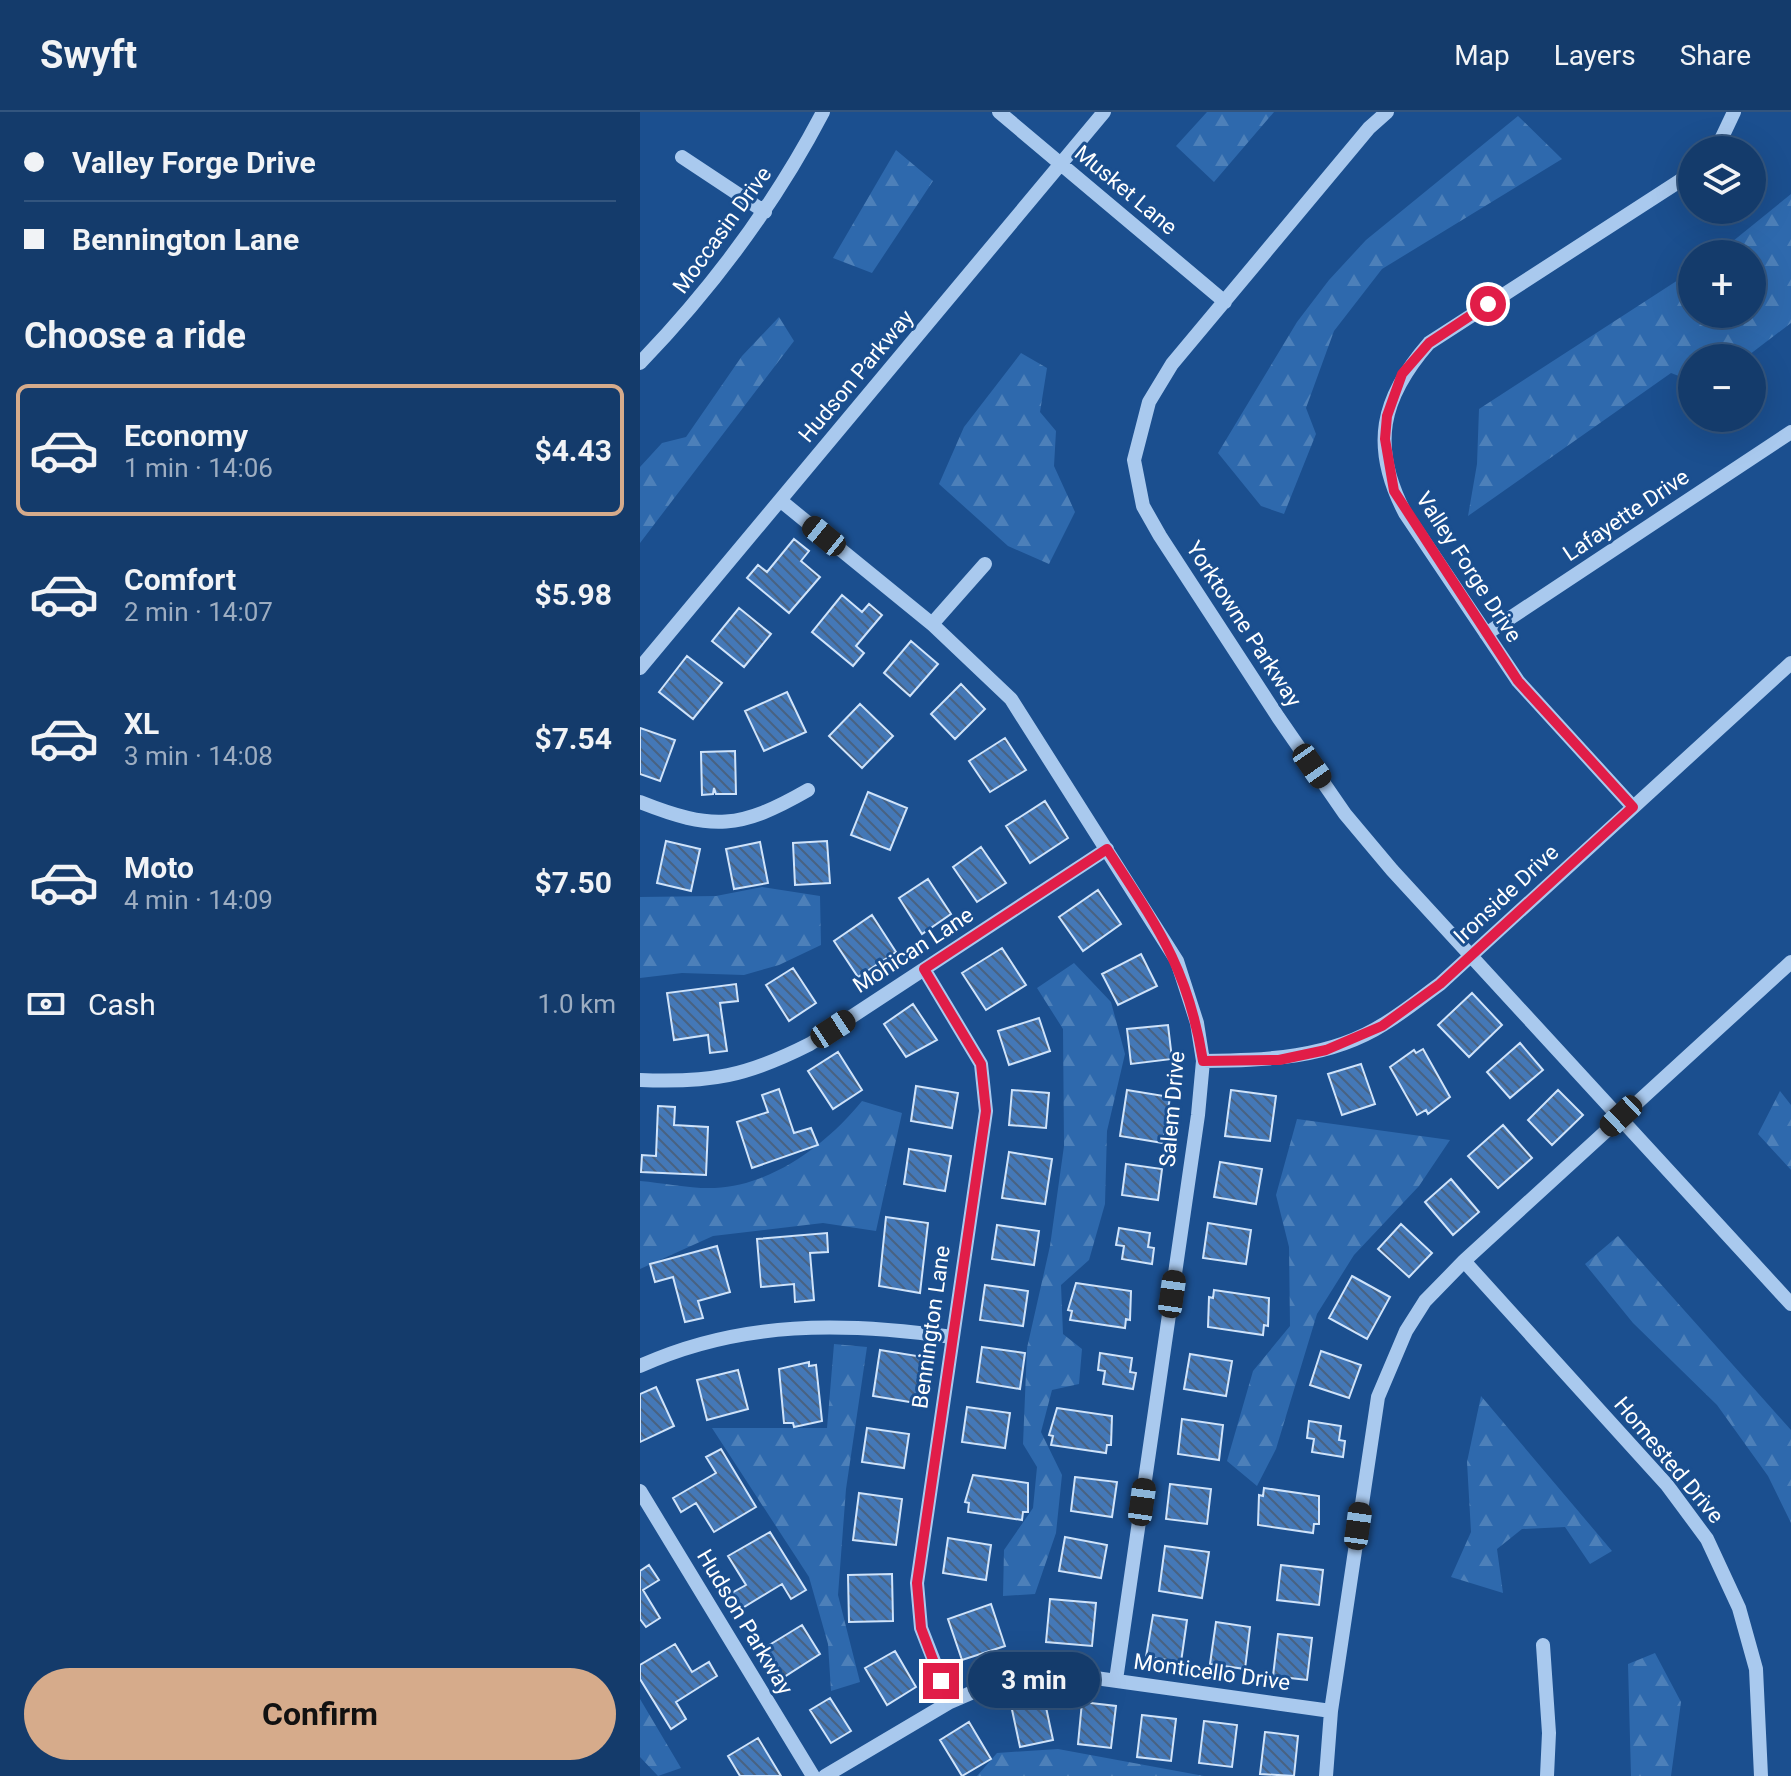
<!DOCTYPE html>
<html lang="en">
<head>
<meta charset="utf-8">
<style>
	body { margin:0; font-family:Roboto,sans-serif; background:#1d4271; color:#f1f3f6; height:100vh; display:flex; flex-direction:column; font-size:30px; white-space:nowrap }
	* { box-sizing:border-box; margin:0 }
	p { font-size:26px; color:#9dadc1 }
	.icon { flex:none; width:44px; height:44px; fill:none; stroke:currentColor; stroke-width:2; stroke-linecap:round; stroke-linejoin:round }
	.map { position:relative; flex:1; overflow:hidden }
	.details { display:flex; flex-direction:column; background:#143b6b; width:640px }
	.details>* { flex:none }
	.hud { display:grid; align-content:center; height:176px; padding:0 24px; background:#143b6b }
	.buttons { position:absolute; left:1038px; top:24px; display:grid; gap:16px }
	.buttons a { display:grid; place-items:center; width:88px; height:88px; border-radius:50%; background:#143b6b; box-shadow:0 8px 32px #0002,0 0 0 2px #33557e; font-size:40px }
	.end { position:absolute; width:36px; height:36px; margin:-18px; border:10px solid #e11d48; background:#fff; box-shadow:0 0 0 4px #fff }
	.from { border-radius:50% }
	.bubble { position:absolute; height:56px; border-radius:28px; background:#143b6b; box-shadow:0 8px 32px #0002,0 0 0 2px #33557e; font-size:26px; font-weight:700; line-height:56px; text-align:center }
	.car { position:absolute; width:24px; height:48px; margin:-24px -12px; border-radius:10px; box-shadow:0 0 6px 2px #0007; background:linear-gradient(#222 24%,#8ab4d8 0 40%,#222 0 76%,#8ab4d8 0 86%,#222 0) }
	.hud b { display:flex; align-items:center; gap:28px; height:76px; font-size:30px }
	.hud b+b { border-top:2px solid #33557e }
	.hud i { width:20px; height:20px; background:#f1f3f6 }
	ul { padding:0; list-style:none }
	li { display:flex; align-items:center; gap:24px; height:132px; margin:0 16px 12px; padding:0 8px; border:4px solid transparent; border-radius:12px }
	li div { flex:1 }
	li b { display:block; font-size:30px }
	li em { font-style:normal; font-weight:700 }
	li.active { border-color:#d6ab8b }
	li>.icon { width:72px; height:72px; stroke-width:1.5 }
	h2 { padding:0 24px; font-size:36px; line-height:96px }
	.pay { display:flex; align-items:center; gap:20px; height:88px; padding:0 24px; font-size:30px }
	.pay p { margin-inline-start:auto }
	.button { display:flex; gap:16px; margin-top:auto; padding:16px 24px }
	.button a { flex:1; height:92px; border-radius:48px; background:#d6ab8b; color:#111; font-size:32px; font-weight:700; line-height:92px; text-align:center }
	header { display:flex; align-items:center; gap:48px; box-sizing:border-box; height:112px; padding:0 40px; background:#143b6b; border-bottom:2px solid #33557e }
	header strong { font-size:38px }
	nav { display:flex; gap:44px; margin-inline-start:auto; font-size:28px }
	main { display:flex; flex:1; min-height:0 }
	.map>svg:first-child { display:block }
</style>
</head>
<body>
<header>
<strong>Swyft</strong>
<nav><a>Map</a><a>Layers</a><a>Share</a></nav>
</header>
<main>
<section class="details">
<div class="hud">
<b><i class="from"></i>Valley Forge Drive</b>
<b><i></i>Bennington Lane</b>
</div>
<h2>Choose a ride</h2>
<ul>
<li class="active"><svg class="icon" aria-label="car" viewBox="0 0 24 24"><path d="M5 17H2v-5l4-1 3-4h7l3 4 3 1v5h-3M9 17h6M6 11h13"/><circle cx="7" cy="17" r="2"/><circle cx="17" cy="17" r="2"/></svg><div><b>Economy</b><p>1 min · 14:06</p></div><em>$4.43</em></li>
<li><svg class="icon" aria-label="car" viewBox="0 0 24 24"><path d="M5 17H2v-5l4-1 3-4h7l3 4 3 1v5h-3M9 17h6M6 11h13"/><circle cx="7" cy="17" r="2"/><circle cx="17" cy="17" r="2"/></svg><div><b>Comfort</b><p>2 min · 14:07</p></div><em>$5.98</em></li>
<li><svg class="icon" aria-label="car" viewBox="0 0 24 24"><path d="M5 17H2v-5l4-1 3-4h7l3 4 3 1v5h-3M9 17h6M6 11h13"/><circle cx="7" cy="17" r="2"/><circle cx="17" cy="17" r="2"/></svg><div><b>XL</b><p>3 min · 14:08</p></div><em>$7.54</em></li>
<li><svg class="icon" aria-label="car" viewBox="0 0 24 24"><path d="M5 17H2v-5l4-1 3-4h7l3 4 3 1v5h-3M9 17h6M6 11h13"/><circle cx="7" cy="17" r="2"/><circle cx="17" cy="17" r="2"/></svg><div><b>Moto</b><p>4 min · 14:09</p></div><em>$7.50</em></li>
</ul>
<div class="pay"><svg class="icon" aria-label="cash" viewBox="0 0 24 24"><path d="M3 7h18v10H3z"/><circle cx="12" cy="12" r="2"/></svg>Cash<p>1.0 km</p></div>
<div class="button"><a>Confirm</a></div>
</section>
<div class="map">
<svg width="1151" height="1664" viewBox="0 0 1151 1664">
	<defs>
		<pattern id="forest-firs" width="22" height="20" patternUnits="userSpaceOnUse" patternTransform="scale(2)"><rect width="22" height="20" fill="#2e69ad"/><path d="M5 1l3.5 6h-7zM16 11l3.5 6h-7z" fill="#4d80b9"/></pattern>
		<pattern id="building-back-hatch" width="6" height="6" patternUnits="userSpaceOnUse" patternTransform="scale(2)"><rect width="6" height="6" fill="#4478b7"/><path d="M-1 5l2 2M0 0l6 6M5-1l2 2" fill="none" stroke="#486282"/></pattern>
	</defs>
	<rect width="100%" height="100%" fill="#1b4f8f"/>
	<path fill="url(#forest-firs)" d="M567,0h67l-60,70 -38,-36z
		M878,4l44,43 -180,110 -48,62 -28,77 10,26 -32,80 -23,-8 -43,-53 79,-131 32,-42 37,-40z
		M256,38l37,31 -61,92 -39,-15z
		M1151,82v129l-46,35h-53v23l-21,-8 -203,143 9,-52 2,-55 213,-138v43h60v-60h-35z
		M139,205l15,24 -154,202v-76l22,-24 24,-6 56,-81z
		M381,241l26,15 -7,44 16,19 -2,35 21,46 -26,52 -41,-18 -69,-62 25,-57z
		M122,775l58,9 1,49 -42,20 -35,10 -62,-2 -42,5v-81l76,-1z
		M434,851l37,39 14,52 -18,77 -2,73 -16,56 -28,25 2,49 19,15 -3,35 -27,6 -11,42 21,43 -6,58 -21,61 -32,2 1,-46 29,-42 4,-41 -14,-23 4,-96 23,-102 14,-100 -1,-117 -26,-41z
		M1140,979l11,14v65l-33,-36z
		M222,989l40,12 -26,118 -53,-8 -110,13 -73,33v-88c24,2 51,8 75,7 58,-3 112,-44 147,-87z
		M657,1007l153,21 -31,46 -65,69 -37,59 -41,135 -19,37 -30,-25 26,-90 37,-45 -1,-79 -13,-52z
		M978,1124l173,194v93l-23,-47 -51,-71 -84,-82 -48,-59z
		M194,1232l33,3 -21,142 -8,106 22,87 -29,9 -3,-47 -19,-67 -97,-149h115z
		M841,1284l131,155 -22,13 -25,-37 -43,2 -25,20 6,44 -52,-16 20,-45 -4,-70z
		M1015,1541l26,49 -10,74h-40l-3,-112z
		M0,1587l41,69 -23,8 -18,-19z
		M418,1637l146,27h-227l20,-23z"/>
	<path fill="url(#building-back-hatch)" stroke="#cfe3fa" stroke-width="2" d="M154,427l15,12 -8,10 19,16 -31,36 -42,-35 11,-13 9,7z
		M202,483l20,17 7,-8 13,11 -26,31 8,7 -11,13 -41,-34z
		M99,496l32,26 -27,33 -32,-26z
		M271,529l27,23 -28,32 -26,-23z
		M47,544l35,27 -29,36 -34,-27z
		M321,572l24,25 -30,30 -24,-25z
		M147,580l19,40 -42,19 -19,-40z
		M220,592l33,32 -31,32 -33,-32z
		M0,616l35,12 -15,41 -20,-7z
		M365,626l21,32 -36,22 -21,-31z
		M95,639l1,43h-20l-2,-6 -1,6 -11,1 -1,-43z
		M228,680l39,16 -17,42 -39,-15z
		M405,689l23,37 -38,25 -24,-37z
		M26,729l34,8 -9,42 -34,-8z
		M187,729l3,42 -35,2 -2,-42z
		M120,730l8,41 -34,6 -8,-40z
		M341,735l25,36 -29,19 -24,-35z
		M288,767l23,35 -29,20 -23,-36z
		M458,778l23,34 -38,27 -24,-34z
		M232,803l24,37 -38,25 -24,-36z
		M362,836l24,37 -40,25 -24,-37z
		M501,842l16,32 -39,19 -16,-31z
		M153,856l23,35 -27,18 -23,-36z
		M96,872l2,17 -18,2 7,48 -17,2 -2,-18 -34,5 -7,-47z
		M832,881l30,32 -33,32 -31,-32z
		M273,892l24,36 -31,17 -22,-33z
		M399,906l11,33 -41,14 -11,-34z
		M528,913l4,34 -41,5 -4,-35z
		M880,931l23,27 -33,28 -23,-26z
		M783,937l27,48 -22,17 -2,-4 -9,5 -27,-48 24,-17 2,3z
		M198,940l24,38 -29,19 -25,-38z
		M721,952l14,40 -33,11 -14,-41z
		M276,974l42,7 -6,35 -41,-7z
		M139,977l15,44 17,-5 7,17 -66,23 -15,-46 31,-10 -6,-17z
		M372,978l37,3 -3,35 -37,-3z
		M487,978l43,7 -7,46 -43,-7z
		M591,978l45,6 -6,45 -45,-5z
		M918,978l25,25 -31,30 -24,-25z
		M18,994l17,1 -1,18 34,2 -2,48 -65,-3 1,-17 14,1z
		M863,1013l29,33 -34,30 -30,-32z
		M269,1037l42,7 -6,35 -41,-7z
		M369,1040l43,7 -7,45 -43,-6z
		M580,1050l42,7 -6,35 -42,-7z
		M486,1052l36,5 -4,31 -36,-5z
		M811,1067l28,33 -26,23 -28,-33z
		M246,1105l42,6 -8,70 -41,-7z
		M568,1111l43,7 -5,34 -43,-6z
		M761,1112l31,29 -23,24 -31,-28z
		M357,1113l42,6 -5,34 -42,-6z
		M479,1116l31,5 -2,14 6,1 -2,16 -30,-5 2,-13 -8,-1z
		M187,1121l1,19 -18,1 4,47 -19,2 -1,-18 -33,3 -4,-48z
		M77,1134l13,46 -32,9 5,17 -18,4 -12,-45 -18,5 -5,-18z
		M712,1164l38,21 -23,42 -38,-21z
		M436,1171l55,8 -1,29 -4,-1 -1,9 -55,-8 2,-9 -4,-1z
		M345,1173l43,6 -5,35 -43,-6z
		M574,1178l55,8 -1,28 -4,-1 -1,10 -55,-8 1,-30 4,1z
		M342,1235l43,6 -5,36 -43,-7z
		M240,1238l43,7 -7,46 -43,-7z
		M681,1239l40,14 -12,33 -39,-13z
		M460,1241l32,5 -2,14 6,1 -3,16 -30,-5 2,-13 -7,-1z
		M550,1242l42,7 -6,35 -42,-7z
		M169,1250v4l7,-1 6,56 -28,6 -1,-4h-9l-5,-54z
		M98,1258l10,39 -41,11 -10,-40z
		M16,1275l18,39 -34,16v-48z
		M327,1295l43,6 -5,35 -43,-6z
		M417,1296l55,8 -1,29h-4l-1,8 -55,-8 2,-9 -4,-1z
		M542,1307l41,6 -4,35 -41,-6z
		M669,1309l32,5 -2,14 6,1 -2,16 -31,-5 2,-13 -7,-1z
		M227,1316l42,6 -5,34 -42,-6z
		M81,1337l35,58 -42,25 -18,-29 -15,9 -8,-14 43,-25 -10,-16z
		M333,1363l55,8v29h-5l-1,8 -54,-8 1,-9 -4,-1z
		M435,1365l42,5 -5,35 -41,-6z
		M530,1372l41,5 -4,35 -41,-5z
		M624,1376l55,8v28h-5l-1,9 -55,-8 1,-30 4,1z
		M219,1381l43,6 -6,46 -43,-5z
		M130,1420l36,58 -15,9 -9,-15 -43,26 -9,-16 16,-9 -18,-29z
		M425,1425l42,8 -6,33 -42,-7z
		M308,1426l43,7 -5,35 -43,-7z
		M525,1434l44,6 -7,46 -43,-7z
		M9,1453l10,15 -16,10 17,28 -14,9 -6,-8v-48z
		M641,1453l42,5 -4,35 -42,-5z
		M252,1462l1,47 -44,1 -1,-47z
		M410,1487l46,4 -4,43 -46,-4z
		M351,1492l14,42 -43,14 -14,-41z
		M513,1503l34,5 -6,42 -35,-5z
		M576,1510l34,5 -5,42 -35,-5z
		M162,1513l18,29 -36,23 -18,-30z
		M638,1522l34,4 -5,42 -34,-4z
		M35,1532l17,28 17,-10 8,14 -41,26 10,17 -15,10 -31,-50v-14z
		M255,1539l21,36 -29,18 -22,-37z
		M190,1586l21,33 -20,12 -21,-33z
		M404,1586l9,42 -33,7 -9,-42z
		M442,1590l34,4 -5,42 -33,-4z
		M502,1603l34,4 -5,42 -34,-4z
		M564,1609l33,4 -5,42 -33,-4z
		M329,1610l22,37 -29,17 -22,-36z
		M625,1620l33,4 -4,40 -34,-2z
		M118,1626l23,38h-41l-12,-20z"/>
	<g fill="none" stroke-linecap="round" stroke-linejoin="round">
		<path stroke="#a9c9ee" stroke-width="14" d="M359,0l226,190
			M747,0l-18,16 -197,236 -23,38 -15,58 9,46 17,30 118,181 67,97 47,56 399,434
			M1076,38l18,-38
			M42,45l83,55
			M0,251c73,-76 134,-157 183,-251
			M141,389l151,123 79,75 166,262 20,62 6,38 -5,54 -82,565
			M292,512l53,-60
			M846,522l305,-202
			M0,556l464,-556
			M0,690c73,29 100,27 168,-12
			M993,695l-115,-126 -113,-168c-35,-67 -24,-115 24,-170l263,-170
			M284,857l57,95 5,47 -69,472 4,45 29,74
			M563,949c62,-1 126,-2 181,-37 20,-12 38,-27 56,-40l351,-321
			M0,968c71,3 107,-4 170,-36l297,-195
			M824,1149l203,224 40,54 32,69 17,61 5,107
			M0,1254c101,-46 205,-44 312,-29
			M0,1379l173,285
			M903,1533l6,88 -2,43
			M185,1664l125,-74 58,-25 59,-3 264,37
			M686,1664l5,-65 47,-314 28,-66 19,-30 39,-40 327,-299"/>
	</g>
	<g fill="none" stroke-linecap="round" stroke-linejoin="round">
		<path stroke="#e11d48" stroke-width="10" d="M301,1569l-20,-53 -4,-45 69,-472 -5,-47 -57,-95 183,-120c50,77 81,119 96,212l76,-1 47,-10 56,-24 58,-42 193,-177 -115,-126 -124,-190 -9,-52 2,-23 15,-42 27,-31 59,-39"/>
	</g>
	<g text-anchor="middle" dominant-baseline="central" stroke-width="6" stroke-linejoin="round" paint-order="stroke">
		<g font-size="22" fill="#fff" stroke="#1b4f8f">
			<text transform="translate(486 78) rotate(40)">Musket Lane</text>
			<text transform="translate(82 118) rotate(-54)">Moccasin Drive</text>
			<text transform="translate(216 264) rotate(-50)">Hudson Parkway</text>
			<text transform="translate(986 403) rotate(-34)">Lafayette Drive</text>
			<text transform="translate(829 455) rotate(57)">Valley Forge Drive</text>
			<text transform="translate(604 512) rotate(57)">Yorktowne Parkway</text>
			<text transform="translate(866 782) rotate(-43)">Ironside Drive</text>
			<text transform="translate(273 838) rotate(-33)">Mohican Lane</text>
			<text transform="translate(532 997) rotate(-85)">Salem Drive</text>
			<text transform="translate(291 1215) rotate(-82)">Bennington Lane</text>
			<text transform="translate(1029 1348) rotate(50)">Homested Drive</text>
			<text transform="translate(105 1510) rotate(59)">Hudson Parkway</text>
			<text transform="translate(572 1560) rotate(8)">Monticello Drive</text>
		</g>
	</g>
</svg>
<div class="buttons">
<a><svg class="icon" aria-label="layers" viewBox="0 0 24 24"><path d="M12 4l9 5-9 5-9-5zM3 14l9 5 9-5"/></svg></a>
<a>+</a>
<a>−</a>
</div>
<i class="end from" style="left:848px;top:192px"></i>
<i class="end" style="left:301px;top:1569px"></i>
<div class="bubble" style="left:328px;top:1540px;width:132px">3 min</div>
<i class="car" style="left:184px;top:424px;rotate:309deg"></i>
<i class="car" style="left:672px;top:654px;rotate:145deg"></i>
<i class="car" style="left:193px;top:917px;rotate:57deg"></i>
<i class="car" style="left:981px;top:1004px;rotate:227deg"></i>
<i class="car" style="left:532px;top:1182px;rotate:8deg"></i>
<i class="car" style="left:502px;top:1390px;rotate:8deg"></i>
<i class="car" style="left:718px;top:1414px;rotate:8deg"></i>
</div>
</main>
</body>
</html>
